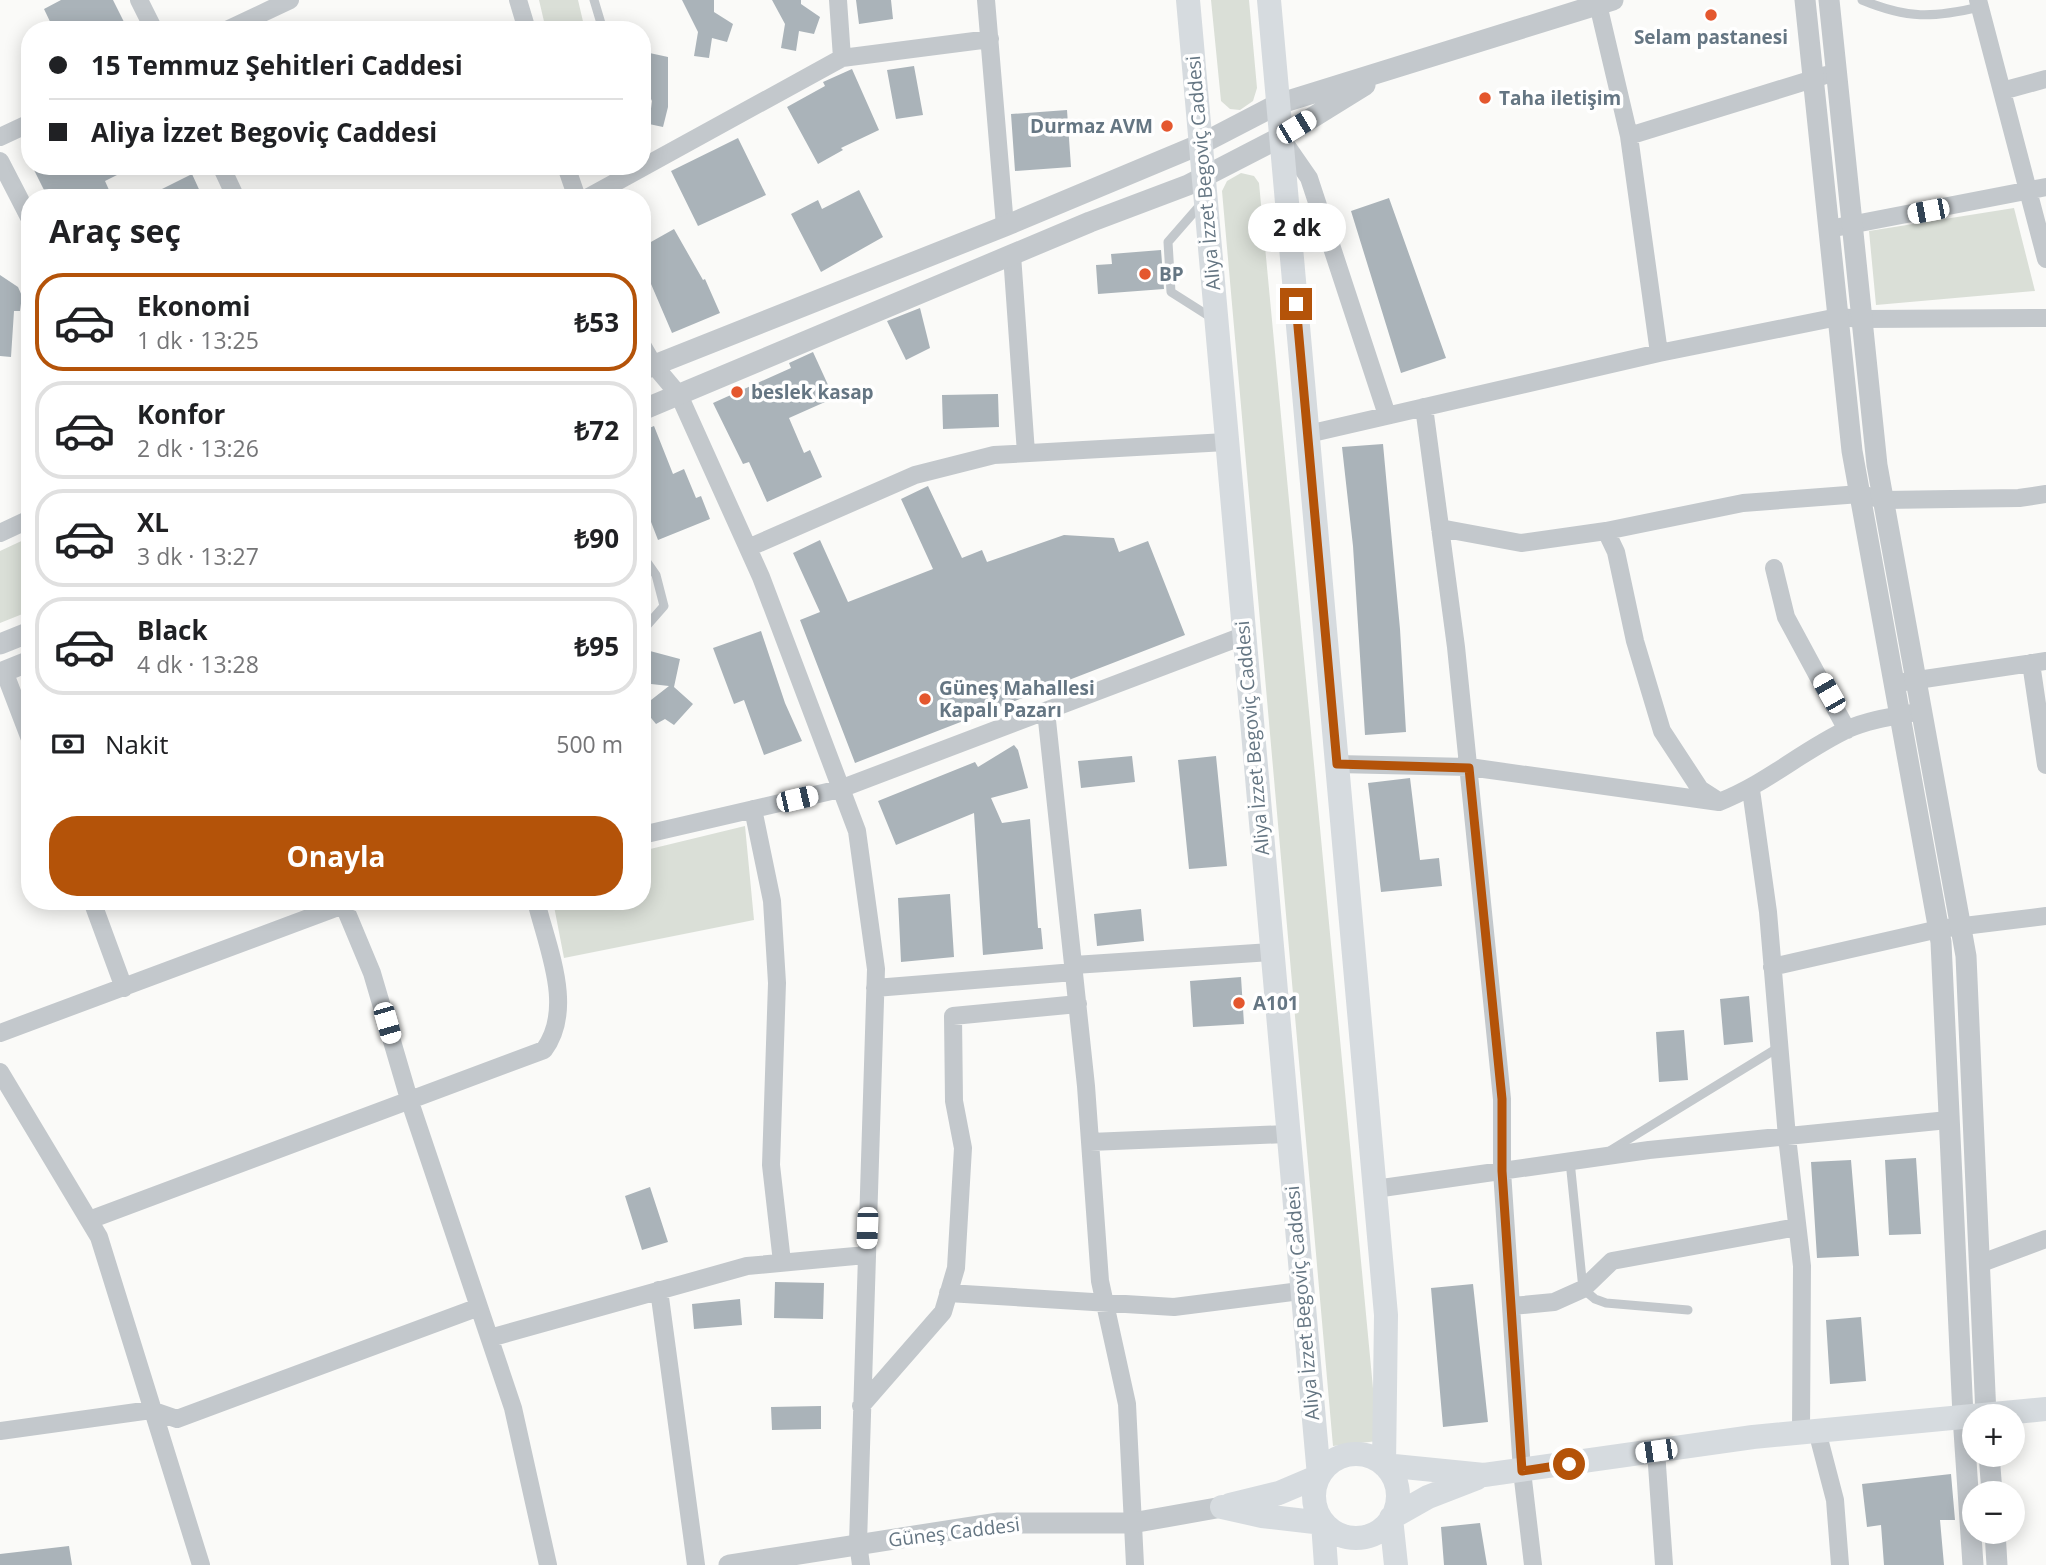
<!DOCTYPE html>
<html lang="tr">
<head>
<meta charset="utf-8">
<style>
	body { margin:0; font-family:"Open Sans",sans-serif; background:#f2f2f2; color:#202124; height:100vh; display:flex; flex-direction:column; font-size:26px; white-space:nowrap }
	* { box-sizing:border-box; margin:0 }
	p { font-size:23px; color:#757577 }
	.icon { flex:none; width:38px; height:38px; fill:none; stroke:currentColor; stroke-width:2; stroke-linecap:round; stroke-linejoin:round }
	.map { position:relative; flex:1; overflow:hidden }
	.panel { position:absolute; left:21px; top:189px; width:630px; height:721px; display:flex; flex-direction:column; background:#fff; border-radius:28px; box-shadow:0 4px 18px #0003 }
	.panel>* { flex:none }
	.guide { position:absolute; left:21px; top:21px; width:630px; height:154px; border-radius:28px; box-shadow:0 4px 18px #0003; display:grid; align-content:center; height:154px; padding:0 28px; background:#fff }
	.controls { position:absolute; left:1962px; top:1404px; display:grid; gap:14px }
	.controls a { display:grid; place-items:center; width:63px; height:63px; border-radius:50%; background:#fff; box-shadow:0 4px 18px #0003; font-size:35px }
	.end { position:absolute; width:32px; height:32px; margin:-16px; border:9px solid #b45309; background:#fff; box-shadow:0 0 0 4px #fff }
	.from { border-radius:50% }
	.bubble { position:absolute; height:49px; border-radius:24px; background:#fff; box-shadow:0 4px 18px #0003; font-size:23px; font-weight:700; line-height:49px; text-align:center }
	.car { position:absolute; width:21px; height:42px; margin:-21px -10px; border-radius:9px; box-shadow:0 0 5px 2px #0007; background:linear-gradient(#fff 24%,#345 0 40%,#fff 0 76%,#345 0 86%,#fff 0) }
	.guide b { display:flex; align-items:center; gap:24px; height:66px; font-size:26px }
	.guide b+b { border-top:2px solid #e0e0e0 }
	.guide i { width:18px; height:18px; background:#202124 }
	ul { padding:0; list-style:none }
	li { display:flex; align-items:center; gap:21px; height:98px; margin:0 14px 10px; padding:0 14px; border:4px solid #e0e0e0; border-radius:28px }
	li div { flex:1 }
	li b { display:block; font-size:26px }
	li em { font-style:normal; font-weight:700 }
	li.active { border-color:#b45309 }
	li>.icon { width:63px; height:63px; stroke-width:1.5 }
	h2 { padding:0 28px; font-size:32px; line-height:84px }
	.pay { display:flex; align-items:center; gap:18px; height:77px; padding:0 28px; font-size:26px }
	.pay p { margin-inline-start:auto }
	.primary-button { display:flex; gap:14px; margin-top:auto; padding:14px 28px }
	.primary-button a { flex:1; height:80px; border-radius:28px; background:#b45309; color:#fff; font-size:28px; font-weight:700; line-height:80px; text-align:center }
	.map>svg:first-child { display:block }
</style>
</head>
<body>
<div class="map">
<svg width="2046" height="1565" viewBox="0 0 2046 1565">
	<rect width="100%" height="100%" fill="#fafaf8"/>
	<path fill="#dadfd7" d="M539,0h39l7,30h-39z
		M1211,0h38l8,88 -4,13 -13,9 -10,-1 -9,-8z
		M1241,173l13,3 5,7 119,1258 -45,5 -111,-1255 5,-10z
		M2014,208l21,83 -159,14 -7,-74z
		M30,537v74l-30,12v-72z
		M745,826l9,94 -190,38 -11,-57h89v-50z"/>
	<path fill="#aab3b9" d="M61,0h52l15,30h-74l-10,-21z
		M682,0h32v12l19,12 -6,18 -15,-4 -3,20 -15,-2 4,-24z
		M772,0h29v4l19,13 -6,17 -15,-3 -3,20 -15,-3 4,-24z
		M856,0h35l2,19 -34,5z
		M645,52l23,5v50l-5,20 -14,-3 3,-23 -10,-20z
		M914,66l9,49 -27,4 -9,-49z
		M852,69l27,61 -38,18 2,2 -25,14 -31,-57 38,-21 -2,-4z
		M1067,110l4,57 -56,4 -4,-57z
		M738,138l28,57 -68,31 -27,-55z
		M32,166h103l-30,15 4,9 -14,8h-47z
		M192,174l11,24h-59z
		M859,190l24,47 -62,35 -30,-58 27,-14 4,9z
		M1389,198l57,160 -45,15 -50,-162z
		M674,229l29,51 2,-1 15,34 -48,20 -21,-49 -9,6v-43z
		M1161,250l3,39 -66,5 -2,-29 16,-1 -1,-10z
		M0,275l18,12 4,9 -2,15h-6l-3,46 -11,-1z
		M920,308l10,40 -24,12 -19,-39z
		M813,352l21,46 -45,20 15,35 6,-3 12,27 -55,25 -18,-40 -6,2 -30,-61 78,-35 -2,-5z
		M998,394l1,33 -56,2 -1,-34z
		M654,426l19,48 11,-5 12,29 5,-2 9,23 -52,21 -12,-31 -4,1v-79z
		M1383,444l17,185 6,103 -41,3 -12,-189 -11,-99z
		M928,486l34,72 20,-8 5,12 77,-27 50,3 5,14 29,-11 37,94 -330,128 -55,-143 20,-8 -27,-59 27,-13 28,62 85,-33 -32,-70z
		M761,631l24,72 17,38 -38,14 -20,-55 -10,4 -21,-56z
		M650,651l30,8 -6,28 19,17 -19,21 -9,-6 -9,5 -14,-17 27,-21 -27,-3v-25h7z
		M1014,745l4,5 10,38 -37,10 11,25 28,-4 8,109h3l2,21 -60,6 -9,-142 -78,32 -18,-44 97,-39 3,5z
		M1132,756l3,26 -54,6 -3,-27z
		M1216,756l11,110 -38,3 -11,-109z
		M1410,778l10,82 19,-2 3,28 -61,6 -13,-109z
		M950,894l4,63 -53,5 -3,-64z
		M1141,909l3,32 -47,5 -3,-32z
		M1241,977l3,47 -51,3 -3,-46z
		M1749,996l4,46 -29,3 -4,-46z
		M1684,1030l4,50 -29,2 -3,-50z
		M1916,1158l5,76 -32,1 -4,-75z
		M1851,1160l8,96 -42,2 -6,-96z
		M650,1187l18,55 -26,8 -17,-54z
		M775,1282l49,1 -1,36 -49,-1z
		M1473,1284l15,138 -45,5 -12,-139z
		M740,1299l2,26 -48,4 -2,-25z
		M1861,1317l5,64 -36,3 -4,-64z
		M821,1406v23l-49,1 -1,-23z
		M1951,1474l4,46h-15l4,45h-60l-3,-40 -14,2 -5,-43z
		M1480,1523l7,42h-43l-3,-38z
		M69,1546l3,19h-72v-11z"/>
	<g fill="none" stroke-linecap="round" stroke-linejoin="round">
		<path stroke="#c3c8cc" stroke-width="9" d="M594,0l9,30
			M1862,0c46,19 70,18 118,7
			M1202,203l-34,39 3,50 41,26
			M642,555l14,20 8,31 -22,25
			M1611,1150l168,-103
			M1570,1161l13,128 12,10 11,4 82,7"/>
		<path stroke="#c3c8cc" stroke-width="18" d="M139,0l15,30
			M518,0l9,30
			M838,0l4,58
			M986,0l19,226
			M1597,0l32,136 30,217
			M1978,0l68,259
			M227,30l63,-30
			M2002,91l44,-12
			M1629,136l197,-61
			M0,137l30,-14
			M1282,139l27,39 78,237
			M0,161l30,58
			M221,166l15,32
			M566,166l11,32
			M587,198l255,-140 148,-19
			M1829,229l217,-42
			M1012,255l14,198
			M642,345l11,19 26,31 82,182 96,254 19,138 -18,574 3,22
			M1424,407l32,240 46,452v72l20,300 11,94
			M1308,434l351,-81 179,-36 25,2 183,-1
			M1440,528l81,15 85,-12 137,-28 117,-9 24,6 135,-2 27,-4
			M1606,531l10,21 19,89 27,90 38,58 17,11
			M0,533l30,-14
			M748,548l167,-73 79,-20 232,-13
			M1774,568l12,49 61,113
			M2031,663l15,102
			M4,671l26,68
			M1904,682l142,-21
			M1046,711l40,375 14,195 27,123 8,161
			M1337,764l132,3 250,35c47,-18 84,-52 129,-73 21,-9 42,-12 64,-16
			M1751,790l17,122 19,225 15,129 -1,166
			M753,809l19,92 5,82 -6,182 11,97
			M642,835l198,-46 403,-153
			M92,901l32,87
			M342,901l30,72 37,126 104,309 35,157
			M1074,965l197,-13
			M1772,967l167,-38 107,-13
			M875,988l199,-16
			M0,1033l354,-132
			M0,1072l99,165 102,328
			M1090,1142l196,-8
			M1375,1189l274,-39 299,-30
			M92,1219l452,-169c31,-42 3,-103 -8,-149
			M1979,1264l67,-25
			M659,1290l37,275
			M948,1293l226,14 126,-16
			M1512,1306l42,-4 29,-13 29,-28 185,-34
			M490,1338l257,-72 119,-11
			M861,1406l82,-94 13,-44 7,-120 -9,-47 -1,-85 125,-12
			M0,1431l151,-21 26,9 302,-112
			M1817,1431l18,69 5,65
			M1656,1451l8,114"/>
		<path stroke="#c3c8cc" stroke-width="21" d="M1805,0l47,451 89,491 22,474 10,149
			M1829,0l48,465 89,491 20,460
			M642,370l363,-144 196,-82 77,-40 335,-104
			M642,410l448,-188 98,-37 93,-48 84,-52
			M0,644l30,-12
			M0,673l30,-12
			M1989,1454l3,39
			M1995,1531l2,34
			M729,1565l268,-42h135l90,-16"/>
		<path stroke="#d6dbdf" stroke-width="24" d="M1188,0l131,1476
			M1269,0l117,1315 -2,150
			M1314 1496a42 42 0 1 1 84 0a42 42 0 1 1-84 0Z
			M1384,1465l100,10 269,-38 293,-28
			M1230,1505l49,-12 40,-17
			M1222,1507l40,9 61,7
			M1391,1518l37,-21 49,-19
			M1391,1518l5,47
			M1323,1523l3,42"/>
	</g>
	<g fill="none" stroke-linecap="round" stroke-linejoin="round">
		<path stroke="#b45309" stroke-width="9" d="M1296,304l41,460 132,4 33,331v72l20,300 47,-7"/>
	</g>
	<g fill="#e4572e" stroke="#fff" stroke-width="2.5">
		<circle cx="1711" cy="15" r="7"/>
		<circle cx="1485" cy="98" r="7"/>
		<circle cx="1167" cy="126" r="7"/>
		<circle cx="1145" cy="274" r="7"/>
		<circle cx="737" cy="392" r="7"/>
		<circle cx="925" cy="699" r="7"/>
		<circle cx="1239" cy="1003" r="7"/>
	</g>
	<g text-anchor="middle" dominant-baseline="central" stroke-width="7" stroke-linejoin="round" paint-order="stroke">
		<g font-size="19" font-weight="bold" fill="#657683" stroke="#fff" text-anchor="start">
			<text x="1711" y="37" text-anchor="middle">Selam pastanesi</text>
			<text x="1499" y="98">Taha iletişim</text>
			<text x="1153" y="126" text-anchor="end">Durmaz AVM</text>
			<text x="1159" y="274">BP</text>
			<text x="751" y="392">beslek kasap</text>
			<text x="939" y="688">Güneş Mahallesi<tspan x="939" dy="22">Kapalı Pazarı</tspan></text>
			<text x="1253" y="1003">A101</text>
		</g>
		<g font-size="19" fill="#657683" stroke="#fff">
			<text transform="translate(1203 173) rotate(-95)">Aliya İzzet Begoviç Caddesi</text>
			<text transform="translate(1252 738) rotate(-95)">Aliya İzzet Begoviç Caddesi</text>
			<text transform="translate(1302 1303) rotate(-95)">Aliya İzzet Begoviç Caddesi</text>
			<text transform="translate(954 1532) rotate(-7)">Güneş Caddesi</text>
		</g>
	</g>
</svg>
<div class="controls">
<a>+</a>
<a>−</a>
</div>
<i class="end from" style="left:1569px;top:1464px"></i>
<i class="end" style="left:1296px;top:304px"></i>
<div class="bubble" style="left:1248px;top:203px;width:98px">2 dk</div>
<i class="car" style="left:1296px;top:127px;rotate:59deg"></i>
<i class="car" style="left:1928px;top:211px;rotate:259deg"></i>
<i class="car" style="left:1829px;top:693px;rotate:330deg"></i>
<i class="car" style="left:797px;top:799px;rotate:77deg"></i>
<i class="car" style="left:387px;top:1023px;rotate:164deg"></i>
<i class="car" style="left:867px;top:1228px;rotate:182deg"></i>
<i class="car" style="left:1656px;top:1451px;rotate:262deg"></i>
<div class="guide">
<b><i class="from"></i>15 Temmuz Şehitleri Caddesi</b>
<b><i></i>Aliya İzzet Begoviç Caddesi</b>
</div>
<section class="panel">
<h2>Araç seç</h2>
<ul>
<li class="active"><svg class="icon" aria-label="car" viewBox="0 0 24 24"><path d="M5 17H2v-5l4-1 3-4h7l3 4 3 1v5h-3M9 17h6M6 11h13"/><circle cx="7" cy="17" r="2"/><circle cx="17" cy="17" r="2"/></svg><div><b>Ekonomi</b><p>1 dk · 13:25</p></div><em>₺53</em></li>
<li><svg class="icon" aria-label="car" viewBox="0 0 24 24"><path d="M5 17H2v-5l4-1 3-4h7l3 4 3 1v5h-3M9 17h6M6 11h13"/><circle cx="7" cy="17" r="2"/><circle cx="17" cy="17" r="2"/></svg><div><b>Konfor</b><p>2 dk · 13:26</p></div><em>₺72</em></li>
<li><svg class="icon" aria-label="car" viewBox="0 0 24 24"><path d="M5 17H2v-5l4-1 3-4h7l3 4 3 1v5h-3M9 17h6M6 11h13"/><circle cx="7" cy="17" r="2"/><circle cx="17" cy="17" r="2"/></svg><div><b>XL</b><p>3 dk · 13:27</p></div><em>₺90</em></li>
<li><svg class="icon" aria-label="car" viewBox="0 0 24 24"><path d="M5 17H2v-5l4-1 3-4h7l3 4 3 1v5h-3M9 17h6M6 11h13"/><circle cx="7" cy="17" r="2"/><circle cx="17" cy="17" r="2"/></svg><div><b>Black</b><p>4 dk · 13:28</p></div><em>₺95</em></li>
</ul>
<div class="pay"><svg class="icon" aria-label="cash" viewBox="0 0 24 24"><path d="M3 7h18v10H3z"/><circle cx="12" cy="12" r="2"/></svg>Nakit<p>500 m</p></div>
<div class="primary-button"><a>Onayla</a></div>
</section>
</div>
</body>
</html>
